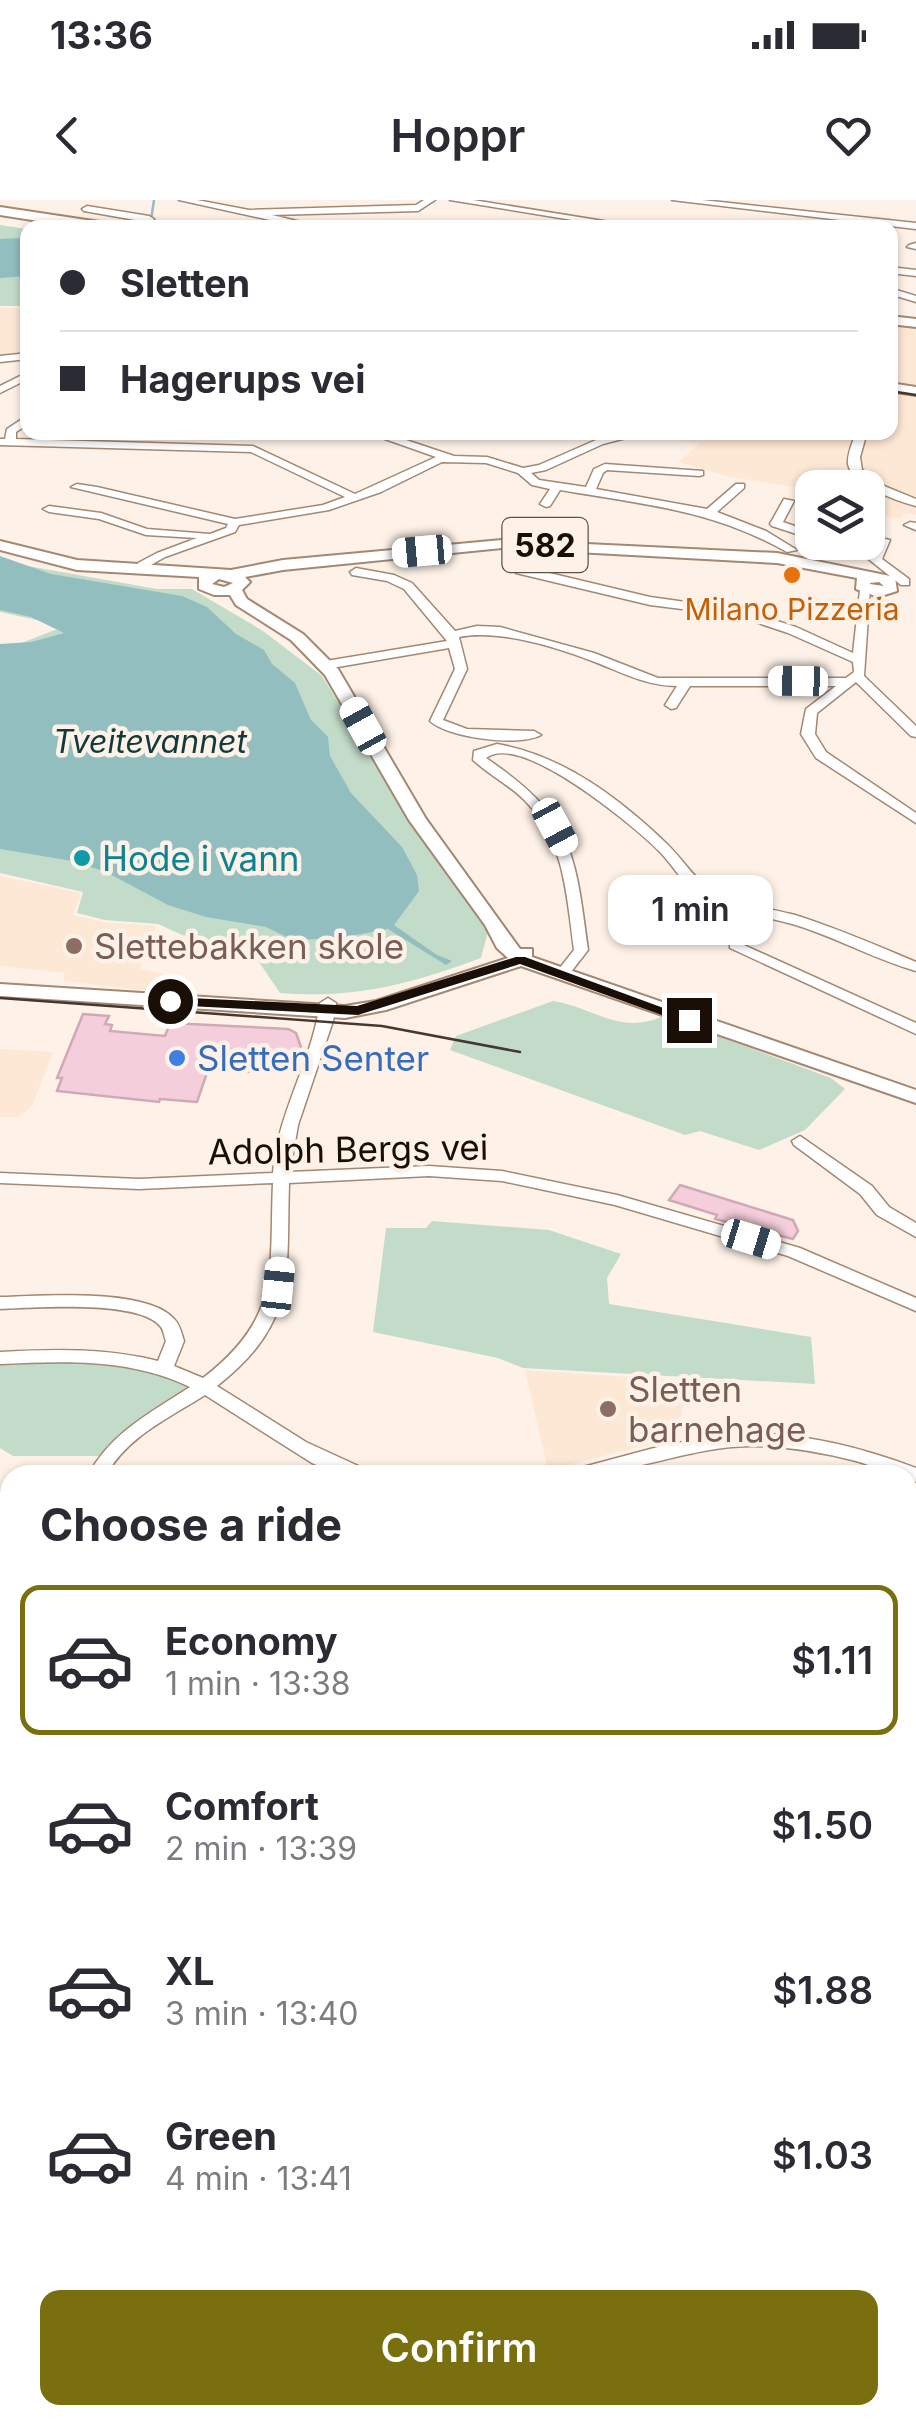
<!DOCTYPE html>
<html lang="en">
<head>
<meta charset="utf-8">
<style>
	body { margin:0; font-family:Inter,sans-serif; background:#f2f2f3; color:#2b2b33; height:100vh; display:flex; flex-direction:column; font-size:38px; white-space:nowrap }
	* { box-sizing:border-box; margin:0 }
	p { font-size:32px; color:#7c7c81 }
	.icon { flex:none; width:55px; height:55px; fill:none; stroke:currentColor; stroke-width:2; stroke-linecap:round; stroke-linejoin:round }
	.map { position:relative; flex:1; overflow:hidden }
	.drawer { position:absolute; left:0px; top:1265px; width:918px; height:960px; display:flex; flex-direction:column; background:#fff; border-radius:30px 30px 0 0; box-shadow:0 2px 8px #0004 }
	.drawer>* { flex:none }
	.guide { position:absolute; left:20px; top:20px; width:878px; height:220px; border-radius:20px; box-shadow:0 2px 8px #0004; display:grid; align-content:center; height:220px; padding:0 40px; background:#fff }
	.tools { position:absolute; left:795px; top:270px; display:grid; gap:20px }
	.tools a { display:grid; place-items:center; width:90px; height:90px; border-radius:20px; background:#fff; box-shadow:0 2px 8px #0004; font-size:50px }
	.end { position:absolute; width:45px; height:45px; margin:-22px; border:12px solid #190f07; background:#fff; box-shadow:0 0 0 5px #fff }
	.from { border-radius:50% }
	.bubble { position:absolute; height:70px; border-radius:20px; background:#fff; box-shadow:0 2px 8px #0004; font-size:32px; font-weight:600; line-height:70px; text-align:center }
	.car { position:absolute; width:30px; height:60px; margin:-30px -15px; border-radius:12px; box-shadow:0 0 8px 2px #0007; background:linear-gradient(#fff 24%,#345 0 40%,#fff 0 76%,#345 0 86%,#fff 0) }
	.guide b { display:flex; align-items:center; gap:35px; height:95px; font-size:38px }
	.guide b+b { border-top:2px solid #e1e1e2 }
	.guide i { width:25px; height:25px; background:#2b2b33 }
	ul { padding:0; list-style:none }
	li { display:flex; align-items:center; gap:30px; height:150px; margin:0 20px 15px; padding:0 20px; border:5px solid transparent; border-radius:20px }
	li div { flex:1 }
	li b { display:block; font-size:38px }
	li em { font-style:normal; font-weight:600 }
	li.on { border-color:#7a6f0e }
	li>.icon { width:90px; height:90px; stroke-width:1.5 }
	h2 { padding:0 40px; font-size:45px; line-height:120px }
	.cta { display:flex; gap:20px; margin-top:auto; padding:20px 40px }
	.cta a { flex:1; height:115px; border-radius:20px; background:#7a6f0e; color:#fff; font-size:40px; font-weight:600; line-height:115px; text-align:center }
	.status { display:flex; justify-content:space-between; align-items:center; height:70px; padding:0 50px; background:#fff; direction:ltr }
	.status svg { height:28px; fill:currentColor }
	header { display:flex; justify-content:space-between; align-items:center; height:130px; padding:0 40px; background:#fff; font-size:45px; font-weight:600 }
	.map>svg:first-child { display:block }
</style>
</head>
<body>
<div class="status"><b>13:36</b><svg viewBox="0 0 49 12"><path d="M0 12V9h3v3zM5 12V6h3v6zM10 12V3h3v9zM15 12V0h3v12zM26 1h20v11H26zM47 4h2v5h-2z"/></svg></div>
<header><svg class="icon" aria-label="back" viewBox="0 0 24 24"><path d="M15 5l-7 7 7 7"/></svg>Hoppr<svg class="icon" aria-label="heart" viewBox="0 0 24 24"><path d="M12 20l-8-8c-3-5 5-10 8-4 3-6 11-1 8 4z"/></svg></header>
<div class="map">
<svg width="916" height="2225" viewBox="0 0 916 2225">
	<rect width="100%" height="100%" fill="#fef2e8"/>
	<path fill="#fde7d5" d="M0,107l27,2v45l-27,3z
		M890,125l26,3v187l-11,-2 -5,6 -32,-8v-23l-56,2 -86,-14 -47,-14 20,-18 -48,-9 239,-3z
		M0,676l81,17 -8,22 30,7 53,4 -16,43 34,7 -6,17 -105,-12 2,-8 -65,-7z
		M0,849l53,3 -21,54 -14,11h-18z
		M525,1170l163,11 -11,56 -129,33z"/>
	<path fill="#c3dbc9" d="M0,25l27,4v77h-27z
		M0,361l157,28h35l71,42 59,45 79,128 87,128 -7,26c-70,26 -126,41 -201,35l-30,-44 -68,-14 -24,-11 -53,-4 -28,-7 6,-21 -83,-19v-229h19l46,-18 -65,-14z
		M553,801c40,6 68,35 110,15l168,62 14,11 -40,41 -46,20 -59,-19 -15,4 -235,-85 6,-14z
		M432,1021l117,9 72,24 -14,24 2,26 202,33 4,47 -292,-16 -25,-10 -125,-26 13,-104h40z
		M86,1160l56,8 53,18 -74,48 -19,22h-89l-13,-8v-86z
		M0,2128l10,3v84h156l17,10h-183z"/>
	<path fill="#92bec0" d="M20,38l7,5v33l-27,2v-39z
		M0,356l51,18 131,22 25,11 29,27 28,16 8,14 23,19 16,37 17,17 2,19 21,37 51,54 15,28 2,16 -25,34 43,30 15,6 -6,4 -58,-36 -48,9 -47,2 -27,-13 -60,-10 -38,-12 -62,-33 -34,-11 -72,-12v-205l31,-2 33,-9 -33,-16 -31,-7z"/>
	<g fill="none" stroke-linecap="round" stroke-linejoin="round">
		<path stroke="#92bec0" stroke-width="2.5" d="M135,24l16,-4 3,-20"/>
	</g>
	<path fill="#f4cedb" stroke="#cfa9b6" stroke-width="2.5" d="M83,814l26,2 -4,8 7,1 -2,6 55,5 5,-13 118,6 8,4 6,17 -8,-1 -10,24 -76,-3 -11,32 -37,-3 -1,3 -102,-11 5,-13h-5z
		M680,985l113,35 5,11 -5,8 -78,-20 2,-4 -48,-15z"/>
	<g fill="none" stroke-linecap="round" stroke-linejoin="round">
		<defs>
			<path id="minor" d="M179,0h18l52,10 167,-5 8,-5h11l-17,11 -146,4 54,13h-20z
				M450,0h23l174,28h-26z
				M672,0h30l214,23v6z
				M87,6l62,10 5,3 -10,9h-10l7,-7 -57,-10 -2,-2z
				M916,43v6l-9,-2 2,-2z
				M890,67l26,3v6l-26,-3z
				M890,88l26,8v6l-26,-8z
				M28,153v6l-28,3v-6z
				M28,172v7l-28,14v-7z
				M28,215v9l-12,8v7l237,7 102,48 81,-37 -71,-25h17l72,24 33,1 36,11 16,-3 57,-25 32,-8h21l-46,12 -57,26 -15,3 8,7 47,7 8,-18 11,-5 98,7v4l-4,1 -92,-6 -4,3 -7,16 111,20 29,-25h8v4l-27,24 49,19 31,19 -10,2c-74,-42 -144,-48 -227,-62l-10,16 -4,1 -6,-3 10,-15 -18,-4 -14,-12 -32,-10 -44,-1 -61,30 -52,18 -90,15 -4,7 -70,25 -23,13 -4,-1v-6l19,-10 40,-15 -51,-3 -47,-16 -50,-7 -6,-3 6,-3 52,7 46,16 63,5 16,-6 2,-4 -157,-37 6,-3 20,3 138,32 88,-14 22,-8 -94,-45 -251,-7v-6h5l2,-10z
				M856,232h11l-7,25 2,13 22,16 32,13v7c-18,-5 -64,-20 -68,-42 -1,-10 5,-22 8,-32z
				M784,299l10,2 -11,21 29,10v7l-40,-13 -2,-2z
				M910,322l6,1v7l-12,-5z
				M880,338l10,2 -8,19 27,20v6h-8l-35,-28 -39,-15h18l28,10z
				M520,366l130,31 93,13 53,17 57,26 7,-63 10,-3 -6,89 52,50v11l-5,-1 -55,-54 -39,31 -2,21 11,18 90,61v10l-100,-65 -15,-24 5,-25 30,-23h-146l-14,22 -5,1 -6,-4 12,-19c-30,0 -54,-13 -82,-24 -39,-15 -95,-33 -136,-25l8,32 -24,51 24,9 67,2 7,4c-21,12 -93,3 -111,-14l25,-52 -6,-21 -123,21 -6,-4 6,-4 121,-20 -43,-52 -17,-8 -35,-6 -2,-3 6,-4 38,7 18,8 43,48 22,-5 23,1 94,26 64,25h188l8,-6 -1,-10 -65,-29 -51,-17 -87,-11 -134,-32v-6z
				M497,544c65,11 122,54 169,99 17,16 27,36 48,48 25,14 54,17 81,24 41,13 81,30 121,47v9c-39,-11 -75,-31 -114,-44 -33,-11 -71,-13 -102,-32 -18,-11 -26,-29 -41,-44 -26,-26 -139,-120 -173,-93 87,59 89,94 102,192l-21,27h-10l-2,-3 19,-24c-7,-51 -9,-107 -46,-146 -16,-18 -38,-28 -55,-44l1,-9z
				M735,741l181,82v11l-186,-86v-6z
				M328,798l8,5 -3,18 -35,104 -8,47 139,-6 73,5 115,24 183,53 116,50v13l-128,-55 -173,-51 -113,-24 -73,-5 -140,7c-3,92 9,139 -72,203l89,56 61,28 2,5h-29l-28,-12 -107,-68c-36,23 -77,41 -99,80h-18c24,-43 62,-62 102,-88 -59,-29 -126,-26 -190,-23v-12c54,-3 106,-4 158,9l8,-20c-2,-4 -2,-10 -5,-14 -21,-28 -128,-19 -161,-18v-12c39,-1 149,-10 175,23 5,5 7,15 9,21l-10,25 29,12c79,-61 66,-106 70,-195l-134,6 -139,-6v-10l139,6 134,-6c4,-60 39,-111 47,-170z
				M800,936l72,50 17,21 27,16v14l-39,-22 -17,-21 -66,-49 -2,-4z
				M747,1233c60,1 113,14 169,35v14l-8,-3v-4c-19,0 -34,-9 -52,-14 -35,-9 -69,-15 -106,-15 -62,1 -119,29 -180,29l2,-5 97,-26z
				M0,1495l10,6v22l-10,-5z
				M908,1932l8,2v22l-8,-2z
				M0,1952l10,1v22l-10,-1z
				M495,2215h37l5,10h-37z
				M620,2215h36l5,10h-36z
				M797,2215h31l5,10h-31z"/>
			<path id="major" d="M890,183l26,4v8l-26,-4z
				M502,340l275,13 118,24 2,14 -19,6 -22,-8 1,-11 -80,-15 -275,-15 -219,22 -38,7 5,5 -8,8 5,9 56,35 35,35 88,150 94,130h12v8l384,133v13l-395,-137 -135,44 -41,8 -345,-22v-12l345,22 31,-5 132,-43 -11,-10 -12,-23 -76,-105 -84,-145 -34,-35 -55,-35 -6,-10h-16l-15,-6v-12l-122,-7 -77,-20v-9l77,19 154,10 52,-10zM219,379l14,4 -9,4 -12,-3zM879,382l5,4 -14,-2v-1z
				M0,1729h10v24h-10z
				M908,1734h8v24h-8z"/>
			<path id="highway" d="M0,7l113,17 6,4h-36l-83,-13z
				M890,116l26,3v8l-26,-3z"/>
		</defs>
		<use href="#minor" stroke="#a48872" stroke-width="3"/>
		<use href="#major" stroke="#a48872" stroke-width="4"/>
		<use href="#highway" stroke="#a48872" stroke-width="4"/>
		<use href="#minor" fill="#fff" fill-rule="evenodd"/>
		<use href="#major" fill="#fff" fill-rule="evenodd"/>
		<use href="#highway" fill="#fff" fill-rule="evenodd"/>
		<path stroke="#443931" stroke-width="2.5" d="M890,191l26,4
			M0,798l382,28 138,26"/>
	</g>
	<path fill="#190f07" d="M516,757h9l171,63 -12,3 -164,-59 -162,51 -188,-10 -8,-4 8,-4 187,9z"/>
	<circle fill="#e8710a" stroke="#fef2e8" stroke-width="4" cx="792" cy="375" r="10"/>
	<circle fill="#0f9aa8" stroke="#fef2e8" stroke-width="4" cx="82" cy="658" r="10"/>
	<g fill="#8d6e63" stroke="#fef2e8" stroke-width="4">
		<circle cx="74" cy="746" r="10"/>
		<circle cx="608" cy="1209" r="10"/>
	</g>
	<circle fill="#3f7fe0" stroke="#fef2e8" stroke-width="4" cx="177" cy="858" r="10"/>
	<g text-anchor="middle" dominant-baseline="central" stroke-width="9" stroke-linejoin="round" paint-order="stroke">
		<g font-size="30" fill="#c56008" stroke="#fef2e8">
			<text x="792" y="409">Milano Pizzeria</text>
		</g>
		<rect fill="#fef2e8" stroke="#5e534a" stroke-width="2.5" x="502.5" y="318" width="85" height="54" rx="8"/>
		<g font-size="32" font-weight="bold" fill="#190f07">
			<text x="545" y="345">582</text>
		</g>
		<g font-size="32" font-style="italic" fill="#103a3c" stroke="#fef2e8">
			<text x="150" y="541">Tveitevannet</text>
		</g>
		<g font-size="35" fill="#0d838f" stroke="#fef2e8" text-anchor="start">
			<text x="102" y="658">Hode i vann</text>
		</g>
		<g font-size="35" fill="#785e54" stroke="#fef2e8" text-anchor="start">
			<text x="94" y="746">Slettebakken skole</text>
			<text x="628" y="1189">Sletten<tspan x="628" dy="40">barnehage</tspan></text>
		</g>
		<g font-size="35" fill="#366cbe" stroke="#fef2e8" text-anchor="start">
			<text x="197" y="858">Sletten Senter</text>
		</g>
		<g font-size="35" fill="#190f07" stroke="#fef2e8">
			<text transform="translate(348 949) rotate(-1)">Adolph Bergs vei</text>
		</g>
	</g>
</svg>
<div class="tools">
<a><svg class="icon" aria-label="layers" viewBox="0 0 24 24"><path d="M12 4l9 5-9 5-9-5zM3 14l9 5 9-5"/></svg></a>
</div>
<i class="end from" style="left:170px;top:801px"></i>
<i class="end" style="left:689px;top:820px"></i>
<div class="bubble" style="left:608px;top:675px;width:165px">1 min</div>
<i class="car" style="left:422px;top:351px;rotate:265deg"></i>
<i class="car" style="left:798px;top:481px;rotate:271deg"></i>
<i class="car" style="left:363px;top:526px;rotate:331deg"></i>
<i class="car" style="left:555px;top:627px;rotate:152deg"></i>
<i class="car" style="left:751px;top:1039px;rotate:107deg"></i>
<i class="car" style="left:278px;top:1087px;rotate:6deg"></i>
<div class="guide">
<b><i class="from"></i>Sletten</b>
<b><i></i>Hagerups vei</b>
</div>
<section class="drawer">
<h2>Choose a ride</h2>
<ul>
<li class="on"><svg class="icon" aria-label="car" viewBox="0 0 24 24"><path d="M5 17H2v-5l4-1 3-4h7l3 4 3 1v5h-3M9 17h6M6 11h13"/><circle cx="7" cy="17" r="2"/><circle cx="17" cy="17" r="2"/></svg><div><b>Economy</b><p>1 min · 13:38</p></div><em>$1.11</em></li>
<li><svg class="icon" aria-label="car" viewBox="0 0 24 24"><path d="M5 17H2v-5l4-1 3-4h7l3 4 3 1v5h-3M9 17h6M6 11h13"/><circle cx="7" cy="17" r="2"/><circle cx="17" cy="17" r="2"/></svg><div><b>Comfort</b><p>2 min · 13:39</p></div><em>$1.50</em></li>
<li><svg class="icon" aria-label="car" viewBox="0 0 24 24"><path d="M5 17H2v-5l4-1 3-4h7l3 4 3 1v5h-3M9 17h6M6 11h13"/><circle cx="7" cy="17" r="2"/><circle cx="17" cy="17" r="2"/></svg><div><b>XL</b><p>3 min · 13:40</p></div><em>$1.88</em></li>
<li><svg class="icon" aria-label="car" viewBox="0 0 24 24"><path d="M5 17H2v-5l4-1 3-4h7l3 4 3 1v5h-3M9 17h6M6 11h13"/><circle cx="7" cy="17" r="2"/><circle cx="17" cy="17" r="2"/></svg><div><b>Green</b><p>4 min · 13:41</p></div><em>$1.03</em></li>
</ul>
<div class="cta"><a>Confirm</a></div>
</section>
</div>
</body>
</html>
